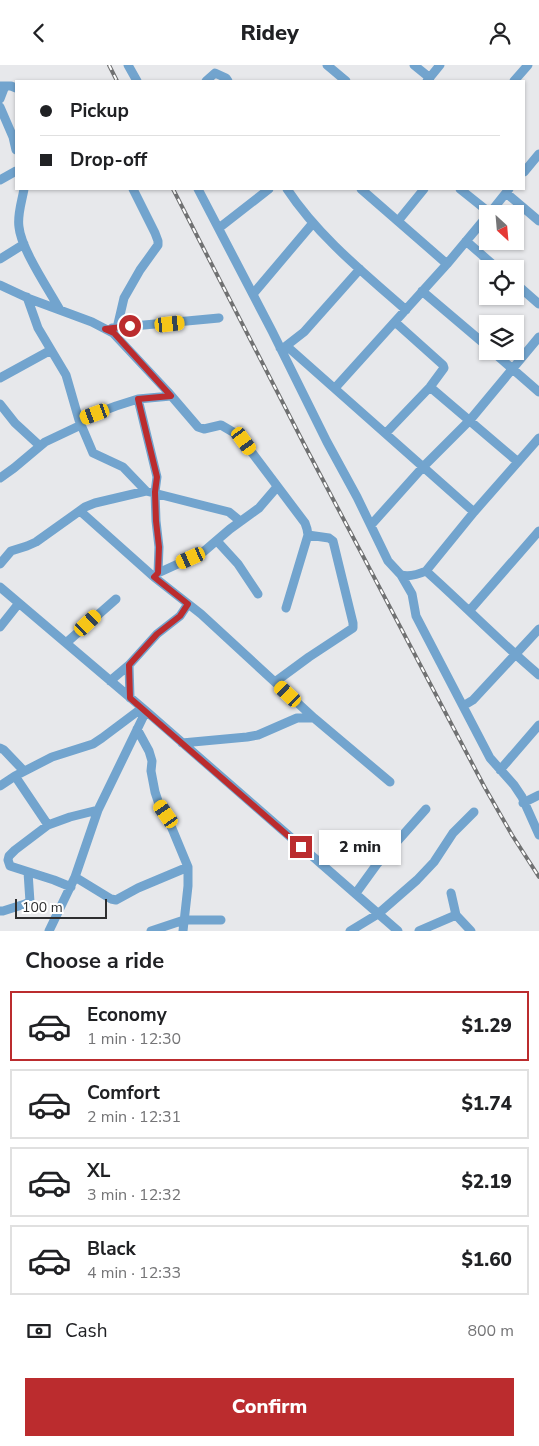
<!DOCTYPE html>
<html lang="en">
<head>
<meta charset="utf-8">
<style>
	body { margin:0; font-family:"Nunito Sans",sans-serif; background:#f6f6f6; color:#202124; height:100vh; display:flex; flex-direction:column; font-size:19px; white-space:nowrap }
	* { box-sizing:border-box; margin:0 }
	p { font-size:16px; color:#757577 }
	.icon { flex:none; width:28px; height:28px; fill:none; stroke:currentColor; stroke-width:2; stroke-linecap:round; stroke-linejoin:round }
	.map { position:relative; height:866px; overflow:hidden }
	.sheet { display:flex; flex-direction:column; background:#fff; flex:1 }
	.sheet>* { flex:none }
	.banner { position:absolute; left:15px; top:15px; width:510px; height:110px; border-radius:0px; box-shadow:0 1px 4px #0004; display:grid; align-content:center; height:110px; padding:0 25px; background:#fff }
	.needle { width:32px; rotate:154deg }
	.fabs { position:absolute; left:479px; top:140px; display:grid; gap:10px }
	.fabs a { display:grid; place-items:center; width:45px; height:45px; border-radius:0px; background:#fff; box-shadow:0 1px 4px #0004; font-size:25px }
	.scale { position:absolute; left:15px; bottom:12px; width:92px; box-sizing:border-box; padding-left:5px; border:2px solid #2e2e2f; border-top:0; font-size:14px; line-height:18px; white-space:nowrap; color:#2e2e2f; -webkit-text-stroke:4px #fff; paint-order:stroke }
	.end { position:absolute; width:22px; height:22px; margin:-11px; border:6px solid #bb2c2e; background:#fff; box-shadow:0 0 0 2px #fff }
	.from { border-radius:50% }
	.bubble { position:absolute; height:35px; border-radius:0px; background:#fff; box-shadow:0 1px 4px #0004; font-size:16px; font-weight:800; line-height:35px; text-align:center }
	.car { position:absolute; width:15px; height:30px; margin:-15px -8px; border-radius:6px; box-shadow:0 0 4px 1px #0007; background:linear-gradient(#f5c518 24%,#345 0 40%,#f5c518 0 76%,#345 0 86%,#f5c518 0) }
	.banner b { display:flex; align-items:center; gap:18px; height:48px; font-size:19px }
	.banner b+b { border-top:1px solid #e0e0e0 }
	.banner i { width:12px; height:12px; background:#202124 }
	ul { padding:0; list-style:none }
	li { display:flex; align-items:center; gap:15px; height:70px; margin:0 10px 8px; padding:0 15px; border:2px solid #e0e0e0; border-radius:0px }
	li div { flex:1 }
	li b { display:block; font-size:19px }
	li em { font-style:normal; font-weight:800 }
	li.current { border-color:#bb2c2e }
	li>.icon { width:45px; height:45px; stroke-width:1.5 }
	h2 { padding:0 25px; font-size:22px; line-height:60px }
	.pay { display:flex; align-items:center; gap:12px; height:55px; padding:0 25px; font-size:19px }
	.pay p { margin-inline-start:auto }
	.button { display:flex; gap:10px; margin-top:auto; padding:10px 25px }
	.button a { flex:1; height:58px; border-radius:0px; background:#bb2c2e; color:#fff; font-size:20px; font-weight:800; line-height:58px; text-align:center }
	header { display:flex; justify-content:space-between; align-items:center; height:65px; padding:0 25px; background:#fff; font-size:22px; font-weight:800 }
	.map>svg:first-child { display:block }
</style>
</head>
<body>
<header><svg class="icon" aria-label="back" viewBox="0 0 24 24"><path d="M15 5l-7 7 7 7"/></svg>Ridey<svg class="icon" aria-label="person" viewBox="0 0 24 24"><circle cx="12" cy="8" r="4"/><path d="M4 21q1-7 8-7t8 7"/></svg></header>
<div class="map">
<svg width="539" height="866" viewBox="0 0 539 866">
	<rect width="100%" height="100%" fill="#e7e8eb"/>
	<g fill="none" stroke-linecap="round" stroke-linejoin="round">
		<path stroke="#72a4ce" stroke-width="9" d="M128,0l9,16
			M327,0l19,16
			M414,0l16,13
			M206,16l9,-8 11,5 2,3
			M427,16l13,-16
			M514,16l14,-16
			M0,21h11l5,2
			M0,34l5,-13
			M0,42l13,30 3,13
			M524,107l15,-18
			M0,115l16,-9
			M24,124c-2,12 -7,26 -5,38 2,22 30,63 41,83
			M198,124l74,142 55,111 30,55 31,64 13,14 11,19 4,22 74,142 24,27 8,12 17,38
			M287,124c31,47 77,84 119,121
			M361,124l86,75
			M460,124l30,24
			M506,128l33,28
			M489,149l20,-25
			M398,156l26,-32
			M219,163l50,-39
			M466,176l32,28
			M0,194l24,-15
			M515,218l24,21
			M0,220l30,14 62,23 21,11 55,59 30,35 6,2 17,-4 17,10 6,7 61,81 2,6 1,6 -22,73
			M422,226l66,56
			M253,229l60,-71
			M27,232l11,31 28,47 13,45 14,33 30,14 23,24
			M112,263l107,-10
			M117,263l7,-30 16,-28 18,-25v-4l-3,-8 -22,-44
			M286,281l18,-14 56,-63
			M280,283l10,1 184,163
			M492,286l47,41
			M0,313l51,-28
			M430,322l88,75
			M335,323l112,-124 41,-49
			M138,334l19,78 -2,15 1,29 3,26 -1,26
			M0,339l15,19 25,23
			M79,355l37,-14 22,-7 33,-3
			M386,368l44,-46 14,-19 -1,-3 -48,-43
			M0,413l14,-10 31,-26 36,-17
			M80,446l74,66 47,37 113,104
			M371,460l52,-58 47,-47 69,-83
			M217,476l21,23 20,30
			M0,499l11,-13 16,-5 9,-4 49,-35 10,-4 51,-12 83,21 11,9
			M426,506c38,34 74,71 113,104
			M401,510c9,2 16,0 25,-4l48,-59 65,-74
			M155,511l3,-3 44,-20 28,-24 29,-21 18,-21
			M0,522l146,124 252,220
			M470,545l69,-79
			M0,562l19,-24
			M66,578l50,-44
			M129,600l1,33
			M110,616l19,-16 28,-31 23,-18 8,-12
			M275,617l34,-25 44,-29v-5l-20,-82 -4,-3 -21,-3
			M463,641l10,-6 66,-71
			M137,664l12,22 3,10 -1,10 4,21 4,12 7,10 22,53v19l-5,45
			M182,678l65,-6 11,-2 39,-17h17l76,64
			M0,683l4,2 20,21
			M500,705l39,-45
			M15,711l33,49
			M0,721l15,-10 37,-19 41,-13 9,-6 40,-30
			M523,738l16,-8
			M75,812l36,22 5,1 22,-12 50,-21
			M71,822l-17,-7 -44,-14 -2,-6 1,-4 6,-6 33,-25 22,-8 28,-7
			M356,828l21,-29 49,-55
			M451,828l5,22
			M0,846h3l22,-7 5,-2 -2,-30
			M49,866l26,-54 23,-67 48,-99
			M151,866l33,-11h37
			M350,866l28,-17 39,-34 17,-18 19,-29 21,-21
			M419,866l37,-16 15,16"/>
		<defs>
			<path id="rail" d="M109,0l8,16
				M173,124l131,255 180,342 28,49 27,42"/>
		</defs>
		<use href="#rail" stroke="#707172" stroke-width="4"/>
		<use href="#rail" stroke="#fff" stroke-width="2" stroke-dasharray="5.5" stroke-linecap="butt"/>
	</g>
	<g fill="none" stroke-linecap="round" stroke-linejoin="round">
		<path stroke="#bb2c2e" stroke-width="6" d="M130,261l-25,3 9,4 57,63 -33,3 19,78 -2,15 1,29 3,26 -1,26 -4,4 34,27 -8,12 -23,18 -28,31 1,33 171,149"/>
	</g>
</svg>
<div class="fabs">
<a><svg class="needle" viewBox="-14 -14 28 28"><path d="M0-13l5 13h-10z" fill="#e53935"/><path d="M0 13l5-13h-10z" fill="#757577"/></svg></a>
<a><svg class="icon" aria-label="locate" viewBox="0 0 24 24"><circle cx="12" cy="12" r="6"/><path d="M12 2v4M12 18v4M2 12h4M18 12h4"/></svg></a>
<a><svg class="icon" aria-label="layers" viewBox="0 0 24 24"><path d="M12 4l9 5-9 5-9-5zM3 14l9 5 9-5"/></svg></a>
</div>
<div class="scale">100 m</div>
<i class="end from" style="left:130px;top:261px"></i>
<i class="end" style="left:301px;top:782px"></i>
<div class="bubble" style="left:319px;top:765px;width:82px">2 min</div>
<i class="car" style="left:170px;top:259px;rotate:84deg"></i>
<i class="car" style="left:95px;top:349px;rotate:250deg"></i>
<i class="car" style="left:244px;top:376px;rotate:144deg"></i>
<i class="car" style="left:191px;top:493px;rotate:246deg"></i>
<i class="car" style="left:88px;top:558px;rotate:47deg"></i>
<i class="car" style="left:288px;top:629px;rotate:313deg"></i>
<i class="car" style="left:166px;top:749px;rotate:325deg"></i>
<div class="banner">
<b><i class="from"></i>Pickup</b>
<b><i></i>Drop-off</b>
</div>
</div>
<section class="sheet">
<h2>Choose a ride</h2>
<ul>
<li class="current"><svg class="icon" aria-label="car" viewBox="0 0 24 24"><path d="M5 17H2v-5l4-1 3-4h7l3 4 3 1v5h-3M9 17h6M6 11h13"/><circle cx="7" cy="17" r="2"/><circle cx="17" cy="17" r="2"/></svg><div><b>Economy</b><p>1 min · 12:30</p></div><em>$1.29</em></li>
<li><svg class="icon" aria-label="car" viewBox="0 0 24 24"><path d="M5 17H2v-5l4-1 3-4h7l3 4 3 1v5h-3M9 17h6M6 11h13"/><circle cx="7" cy="17" r="2"/><circle cx="17" cy="17" r="2"/></svg><div><b>Comfort</b><p>2 min · 12:31</p></div><em>$1.74</em></li>
<li><svg class="icon" aria-label="car" viewBox="0 0 24 24"><path d="M5 17H2v-5l4-1 3-4h7l3 4 3 1v5h-3M9 17h6M6 11h13"/><circle cx="7" cy="17" r="2"/><circle cx="17" cy="17" r="2"/></svg><div><b>XL</b><p>3 min · 12:32</p></div><em>$2.19</em></li>
<li><svg class="icon" aria-label="car" viewBox="0 0 24 24"><path d="M5 17H2v-5l4-1 3-4h7l3 4 3 1v5h-3M9 17h6M6 11h13"/><circle cx="7" cy="17" r="2"/><circle cx="17" cy="17" r="2"/></svg><div><b>Black</b><p>4 min · 12:33</p></div><em>$1.60</em></li>
</ul>
<div class="pay"><svg class="icon" aria-label="cash" viewBox="0 0 24 24"><path d="M3 7h18v10H3z"/><circle cx="12" cy="12" r="2"/></svg>Cash<p>800 m</p></div>
<div class="button"><a>Confirm</a></div>
</section>
</body>
</html>
